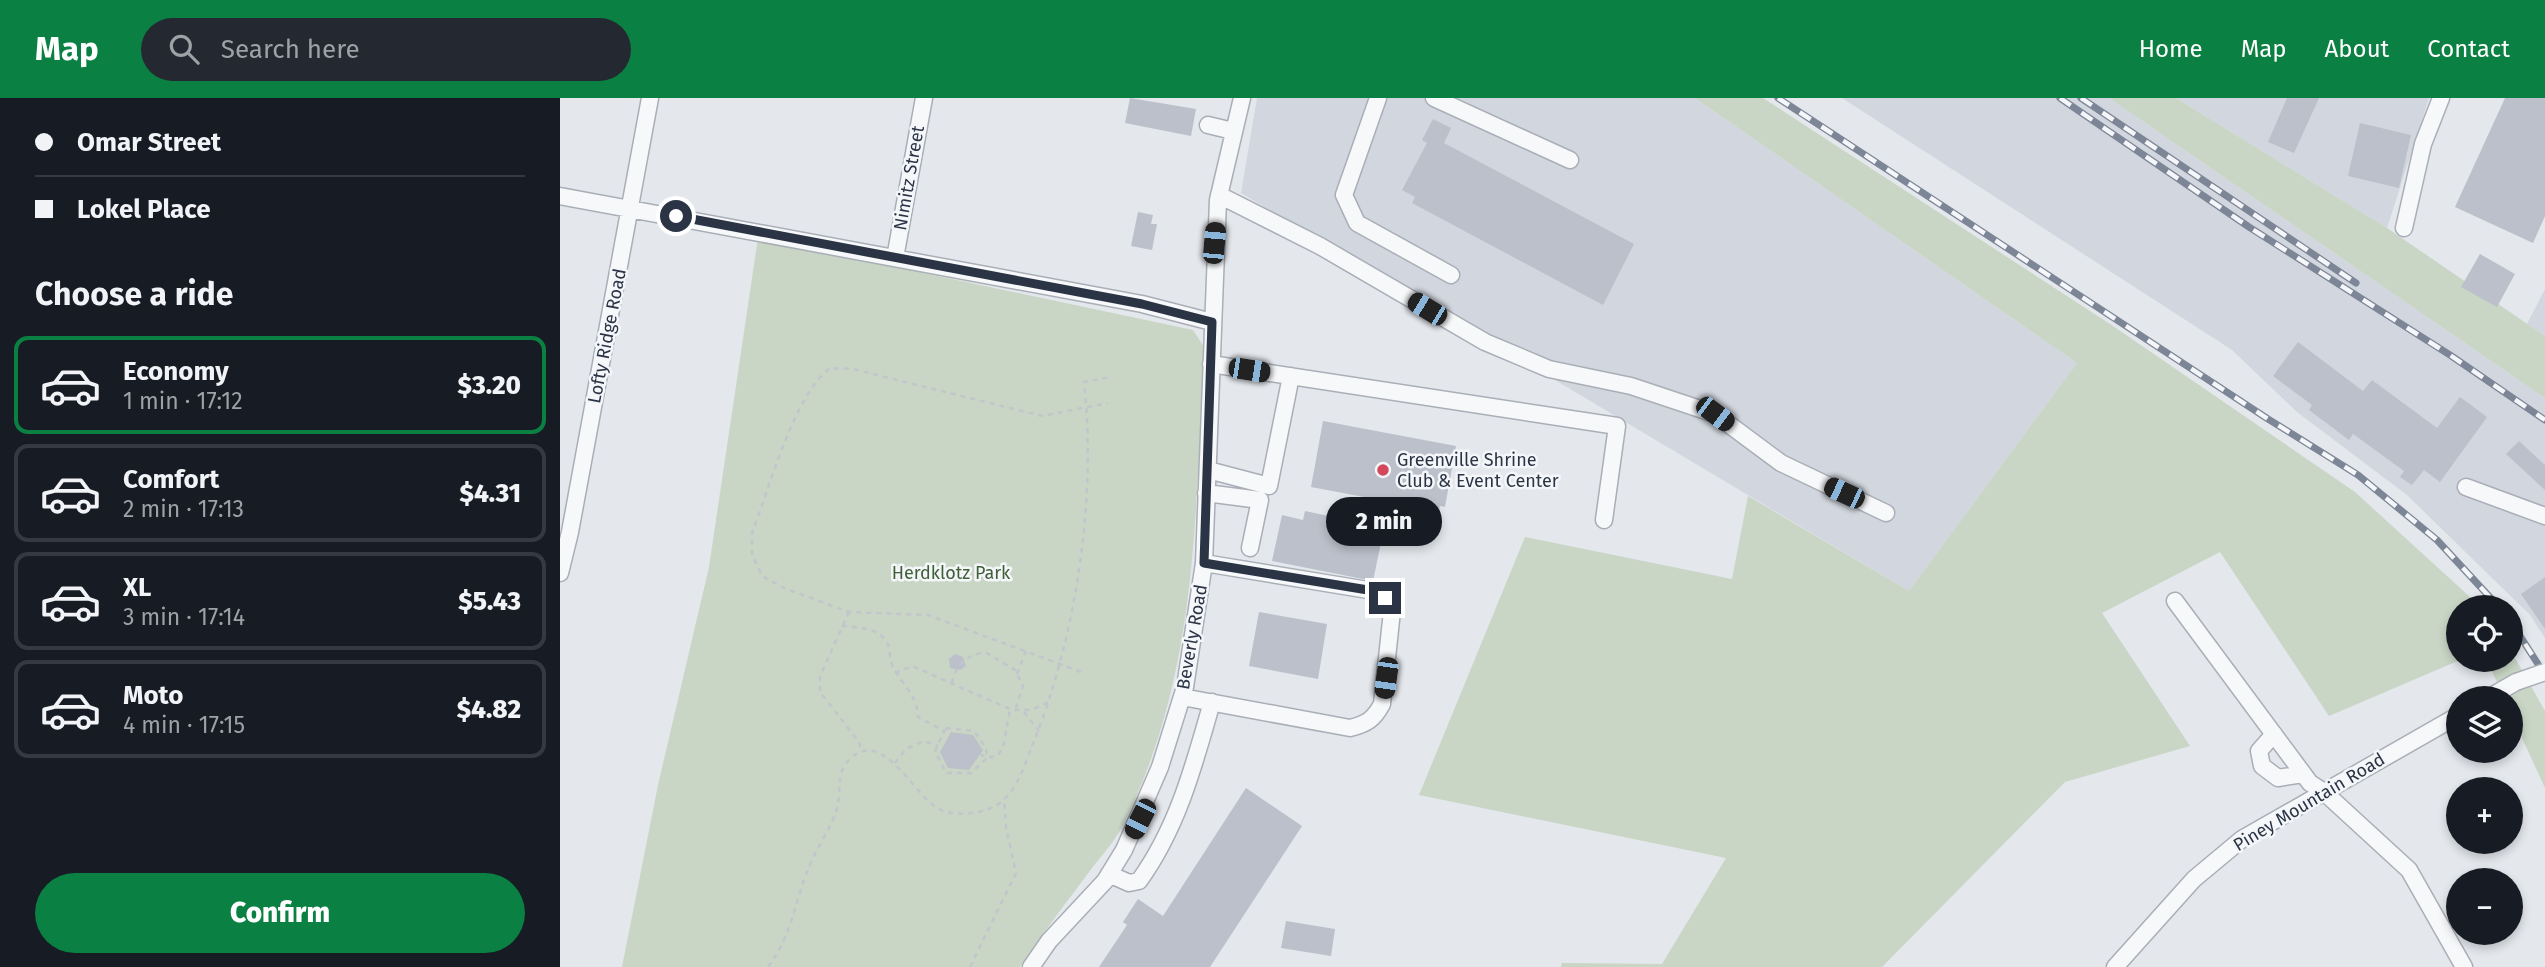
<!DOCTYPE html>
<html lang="en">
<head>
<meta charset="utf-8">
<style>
	body { margin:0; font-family:"Fira Sans",sans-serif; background:#242831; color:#f1f3f6; height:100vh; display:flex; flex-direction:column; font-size:26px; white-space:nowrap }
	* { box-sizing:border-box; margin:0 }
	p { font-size:23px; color:#9ea1a6 }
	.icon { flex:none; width:38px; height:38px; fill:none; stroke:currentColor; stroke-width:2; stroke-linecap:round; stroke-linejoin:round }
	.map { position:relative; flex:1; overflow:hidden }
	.sheet { display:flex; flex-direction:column; background:#171b24; width:560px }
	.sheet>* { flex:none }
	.top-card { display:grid; align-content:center; height:154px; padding:0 35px; background:#171b24 }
	.fabs { position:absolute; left:1886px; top:497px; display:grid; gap:14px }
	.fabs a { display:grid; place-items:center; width:77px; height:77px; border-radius:50%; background:#171b24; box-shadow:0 4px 10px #0003; font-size:35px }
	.end { position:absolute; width:32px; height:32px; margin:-16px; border:9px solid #2b3445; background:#fff; box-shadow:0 0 0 4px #fff }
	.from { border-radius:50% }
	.bubble { position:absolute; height:49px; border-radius:24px; background:#171b24; box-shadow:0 4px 10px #0003; font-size:23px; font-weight:800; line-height:49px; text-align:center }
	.car { position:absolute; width:21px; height:42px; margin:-21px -10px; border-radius:9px; box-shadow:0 0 5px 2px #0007; background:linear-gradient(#222 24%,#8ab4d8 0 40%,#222 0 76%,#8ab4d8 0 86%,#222 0) }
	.top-card b { display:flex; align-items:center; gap:24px; height:66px; font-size:26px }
	.top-card b+b { border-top:2px solid #363941 }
	.top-card i { width:18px; height:18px; background:#f1f3f6 }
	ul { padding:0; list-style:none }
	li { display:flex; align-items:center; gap:21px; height:98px; margin:0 14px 10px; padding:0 21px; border:4px solid #363941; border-radius:14px }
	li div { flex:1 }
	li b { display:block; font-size:26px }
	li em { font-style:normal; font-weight:800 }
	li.selected { border-color:#0b8043 }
	li>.icon { width:63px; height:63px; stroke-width:1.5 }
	h2 { padding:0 35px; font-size:32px; line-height:84px }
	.primary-button { display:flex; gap:14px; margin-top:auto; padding:14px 35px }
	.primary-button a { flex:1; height:80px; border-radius:42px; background:#0b8043; color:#fff; font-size:28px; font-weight:800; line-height:80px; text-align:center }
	header { display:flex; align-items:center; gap:42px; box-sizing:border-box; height:98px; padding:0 35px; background:#0b8043; color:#fff }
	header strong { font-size:33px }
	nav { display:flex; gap:38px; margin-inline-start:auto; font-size:24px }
	.search { width:490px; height:63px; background:#242831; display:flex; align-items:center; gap:18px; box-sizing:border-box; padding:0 24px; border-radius:38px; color:#9ea1a6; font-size:26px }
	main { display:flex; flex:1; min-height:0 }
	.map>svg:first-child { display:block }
</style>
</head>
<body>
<header>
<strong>Map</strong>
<div class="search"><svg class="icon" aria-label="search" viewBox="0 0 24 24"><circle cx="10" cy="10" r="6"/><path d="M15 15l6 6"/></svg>Search here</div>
<nav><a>Home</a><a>Map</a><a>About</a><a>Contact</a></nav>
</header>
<main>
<section class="sheet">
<div class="top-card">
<b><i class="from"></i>Omar Street</b>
<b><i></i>Lokel Place</b>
</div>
<h2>Choose a ride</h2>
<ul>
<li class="selected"><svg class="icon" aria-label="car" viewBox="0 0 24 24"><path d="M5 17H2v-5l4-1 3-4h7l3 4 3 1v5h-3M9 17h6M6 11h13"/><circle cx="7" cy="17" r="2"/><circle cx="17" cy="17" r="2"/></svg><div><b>Economy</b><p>1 min · 17:12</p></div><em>$3.20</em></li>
<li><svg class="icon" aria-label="car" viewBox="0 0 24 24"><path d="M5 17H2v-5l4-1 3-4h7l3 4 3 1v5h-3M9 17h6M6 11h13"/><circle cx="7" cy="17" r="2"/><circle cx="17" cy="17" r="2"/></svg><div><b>Comfort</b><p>2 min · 17:13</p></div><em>$4.31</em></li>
<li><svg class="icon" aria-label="car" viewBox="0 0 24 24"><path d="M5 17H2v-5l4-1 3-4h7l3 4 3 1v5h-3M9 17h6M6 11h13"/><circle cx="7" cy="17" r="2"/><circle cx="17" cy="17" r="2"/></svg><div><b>XL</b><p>3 min · 17:14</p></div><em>$5.43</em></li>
<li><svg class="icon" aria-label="car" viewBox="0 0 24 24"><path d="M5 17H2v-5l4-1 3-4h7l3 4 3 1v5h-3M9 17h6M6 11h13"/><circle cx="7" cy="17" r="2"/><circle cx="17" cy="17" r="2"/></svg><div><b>Moto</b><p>4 min · 17:15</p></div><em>$4.82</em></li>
</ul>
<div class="primary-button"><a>Confirm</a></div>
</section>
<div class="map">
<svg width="1985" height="869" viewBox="0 0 1985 869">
	<rect width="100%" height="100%" fill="#e4e7ec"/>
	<path fill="#d2d6de" d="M697,0h438l382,265 -168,228 -668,-398z
		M1282,0h267l436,300v240l-15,-23 -123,-120 -110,-83 -65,-62z
		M1616,0h253l-42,130z
		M1985,191v47l-18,-12z"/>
	<path fill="#c9d6c5" d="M1135,0h68l350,228 242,166 126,115h-22l1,53 -131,56 -109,-164 -118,61 88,133 -125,36 -183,185h-321l1,-4 100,1 64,-106 -307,-63 106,-258 207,42 16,-83 161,95 168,-228z
		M1549,0h67l211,130 158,108v62z
		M198,140l435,92 11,17c-9,165 -5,326 -81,478 -8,16 -21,30 -31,43 -24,33 -50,65 -72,99h-398l36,-182 51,-218z
		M1951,553l34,60v77l-34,-74v-16h-7l-17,-38h24z"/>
	<path fill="#bbc0ca" d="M570,0l66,11 -5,27 -66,-13z
		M1727,0h32l-25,55 -26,-11z
		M1945,0h40v118l-12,27 -78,-36z
		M873,21l18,9 -7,15 190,101 -31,61 -191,-102 3,-6 -13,-7 25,-47 -5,-3z
		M1800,25l51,12 -12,53 -51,-12z
		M578,114l15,3 -2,9h6l-5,26 -21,-4z
		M1920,156l35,20 -18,33 -36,-20z
		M1738,244l65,49 9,-11 65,48 23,-31 27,20 -47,65 -16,-12 -12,15 -12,-8 4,-6 -51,-37 -4,6 -40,-30 3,-5 -39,-29z
		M763,323l133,25 -11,61 -5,-1 -1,5 -128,-24z
		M1959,343l26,24v25l-39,-36z
		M745,413l79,17 -11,53 -101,-20 10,-46 21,5z
		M1985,479v52l-24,-35z
		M699,514l68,12 -9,55 -69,-13z
		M395,556l8,3 3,9 -6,4 -10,-2 -1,-9z
		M391,634l22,3 10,15 -14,20 -21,-2 -8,-16z
		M686,690l56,38 -92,141h-111l28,-42 -4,-3 15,-23 25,17z
		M726,823l49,8 -4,27 -50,-8z"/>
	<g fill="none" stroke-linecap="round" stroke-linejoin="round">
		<defs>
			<path id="minor" d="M818,0l-34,97 13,28 94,52
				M874,0l136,62
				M648,27l25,6
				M659,97l101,51 165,96 64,27 82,17 84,28 66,49 105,50
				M0,98l582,108 70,18
				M1844,130l19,-84 18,-46
				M335,160l29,-160
				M651,266l406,62 -13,94
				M648,372l61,16 22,-110
				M1906,389l79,29
				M646,395l54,7 -10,48
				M0,475l10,-41 80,-434
				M1615,503l135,182 14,9 85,78 55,97
				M622,599l168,31c17,-4 24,-9 32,-24l11,-102 -25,-12 -164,-27
				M1928,600l28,-16
				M1714,636l-15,17 3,15 16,12 25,-4
				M549,776l20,9 10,-2c39,-54 55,-116 73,-179
				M471,869l18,-26 56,-60 19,-31 36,-83 25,-80 19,-124 14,-363 24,-102
				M1555,869l79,-88 48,-40 217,-124"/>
		</defs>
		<use href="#minor" stroke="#a9aeb7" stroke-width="19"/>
		<path stroke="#c2c5cb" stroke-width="2.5" stroke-dasharray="5 5" stroke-linecap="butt" d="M289,514l-29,64v16l39,50 2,8
			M282,528c17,1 42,2 47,22 1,9 2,19 8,26 10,15 20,23 21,43l26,14
			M521,574l-153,-57 -79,-3 -65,-24 -22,-12 -10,-22v-21c17,-44 42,-138 78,-165l23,1 189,47 66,-13
			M335,575l17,-7 100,44h18l19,-8
			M457,576l9,-23
			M392,585c4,-19 13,-27 33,-31l30,18 8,16 -8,24
			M464,614l15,19
			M386,630l28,3 12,17 1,10 -16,15h-25l-11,-22z
			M420,656l7,4 11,-3 5,-7 7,-39
			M335,665l11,-14 18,-8 14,5
			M208,869c27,-37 26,-68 44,-107 8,-17 20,-34 25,-52 5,-18 -2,-35 13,-49 34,-33 65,40 91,51 14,6 34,4 47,-1 26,-8 35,-40 44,-63 44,-107 65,-248 52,-364l27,-5
			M410,869l46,-94 -10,-46 -2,-29"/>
		<use href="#minor" stroke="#f7f8fa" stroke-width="16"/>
		<defs>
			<path id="rail" d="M1218,0l490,321 90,56 79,65 62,67
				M1500,0l189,129 201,128 95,65
				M1521,0l275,185
				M1951,524l34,53"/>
		</defs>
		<use href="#rail" stroke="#7d8696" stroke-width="7"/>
		<use href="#rail" stroke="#f4f6f9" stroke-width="4.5" stroke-dasharray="13" stroke-linecap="butt"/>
		<defs>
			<path id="minor-bridge" d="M1956,584l29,-10"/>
		</defs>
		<use href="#minor-bridge" stroke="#a9aeb7" stroke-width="19" stroke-linecap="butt"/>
		<use href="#minor-bridge" stroke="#f7f8fa" stroke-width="16"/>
	</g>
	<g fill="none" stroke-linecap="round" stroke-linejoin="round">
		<path stroke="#2b3445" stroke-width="9" d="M116,118l466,88 70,18 -8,241 164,27 17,8"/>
	</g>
	<circle fill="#d1495b" stroke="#f4f6f9" stroke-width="2.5" cx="823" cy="372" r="7"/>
	<g text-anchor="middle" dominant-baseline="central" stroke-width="5" stroke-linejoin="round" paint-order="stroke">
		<g font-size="18" fill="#2b3445" stroke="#f4f6f9">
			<text transform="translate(349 80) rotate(-80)">Nimitz Street</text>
			<text transform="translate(47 238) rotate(-79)">Lofty Ridge Road</text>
			<text transform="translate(632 539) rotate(-80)">Beverly Road</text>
			<text transform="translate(1749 704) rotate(-31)">Piney Mountain Road</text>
		</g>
		<g font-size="18" fill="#2b3445" stroke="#f4f6f9" text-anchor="start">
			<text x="837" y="362">Greenville Shrine<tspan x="837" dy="21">Club &amp; Event Center</tspan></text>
		</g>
		<g font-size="18" fill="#3f6138" stroke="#f4f6f9">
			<text x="391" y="475">Herdklotz Park</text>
		</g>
	</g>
</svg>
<div class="fabs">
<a><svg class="icon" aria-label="locate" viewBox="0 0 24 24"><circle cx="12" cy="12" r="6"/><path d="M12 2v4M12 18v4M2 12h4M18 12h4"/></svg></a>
<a><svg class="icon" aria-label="layers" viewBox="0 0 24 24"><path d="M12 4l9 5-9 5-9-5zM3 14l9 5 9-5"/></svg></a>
<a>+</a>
<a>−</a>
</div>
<i class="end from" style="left:116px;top:118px"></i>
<i class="end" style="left:825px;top:500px"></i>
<div class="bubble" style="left:766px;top:399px;width:116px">2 min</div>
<i class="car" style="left:654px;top:145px;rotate:5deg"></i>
<i class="car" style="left:867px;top:211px;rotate:301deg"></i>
<i class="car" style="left:689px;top:272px;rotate:99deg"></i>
<i class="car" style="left:1155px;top:316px;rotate:127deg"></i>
<i class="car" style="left:1284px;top:395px;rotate:295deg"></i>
<i class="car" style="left:826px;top:580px;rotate:188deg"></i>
<i class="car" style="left:580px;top:721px;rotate:207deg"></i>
</div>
</main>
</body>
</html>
